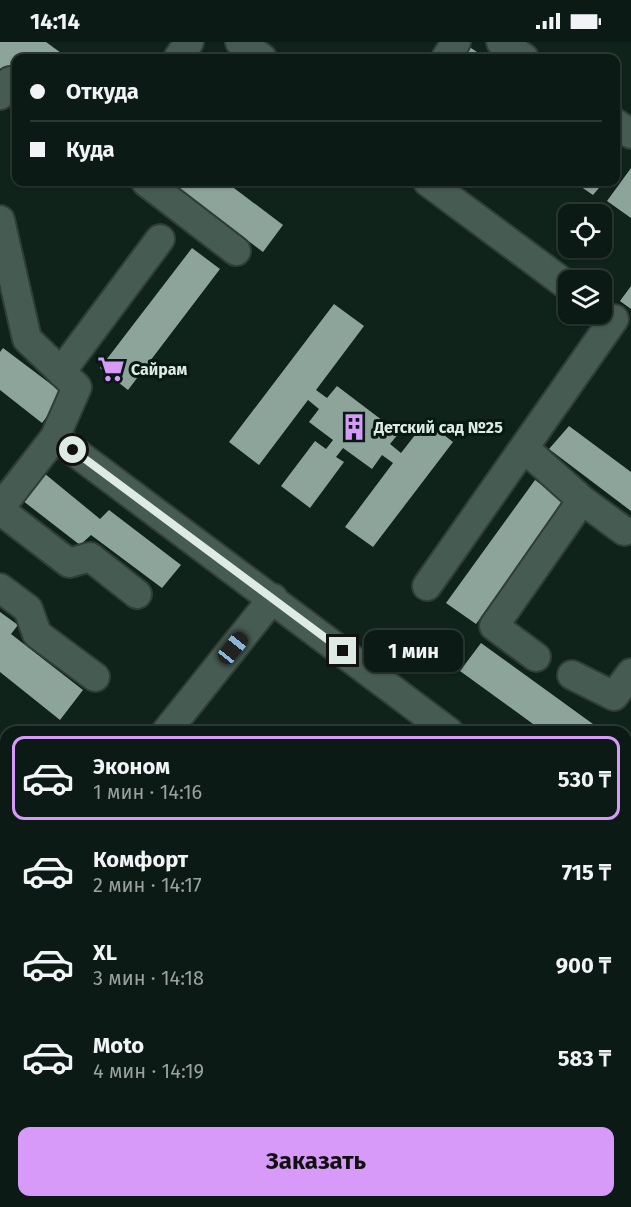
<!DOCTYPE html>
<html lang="ru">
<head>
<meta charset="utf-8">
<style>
	body { margin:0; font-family:"Fira Sans",sans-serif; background:#192722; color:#f1f3f6; height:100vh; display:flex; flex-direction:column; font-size:22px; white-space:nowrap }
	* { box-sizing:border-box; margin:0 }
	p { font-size:20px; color:#9aa1a0 }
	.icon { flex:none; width:33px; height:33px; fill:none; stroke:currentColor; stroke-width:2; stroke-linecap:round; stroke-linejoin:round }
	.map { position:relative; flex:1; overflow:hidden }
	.side { position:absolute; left:0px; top:684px; width:632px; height:482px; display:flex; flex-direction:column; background:#0b1a14; border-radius:18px 18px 0 0; box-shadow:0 2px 4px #0004,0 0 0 2px #2b3834 }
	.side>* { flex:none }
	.top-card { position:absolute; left:12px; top:12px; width:608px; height:132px; border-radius:12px; box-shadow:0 2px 4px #0004,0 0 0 2px #2b3834; display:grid; align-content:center; height:132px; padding:0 18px; background:#0b1a14 }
	.fabs { position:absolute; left:558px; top:162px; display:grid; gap:12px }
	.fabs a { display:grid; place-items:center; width:54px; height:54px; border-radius:12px; background:#0b1a14; box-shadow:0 2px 4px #0004,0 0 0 2px #2b3834; font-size:30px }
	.end { position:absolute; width:27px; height:27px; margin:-14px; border:8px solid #deeae4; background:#111; box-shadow:0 0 0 3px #111 }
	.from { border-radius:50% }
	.bubble { position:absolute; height:42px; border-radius:12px; background:#0b1a14; box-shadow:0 2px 4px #0004,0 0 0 2px #2b3834; font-size:20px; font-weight:700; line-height:42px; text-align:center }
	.car { position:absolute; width:18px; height:36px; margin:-18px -9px; border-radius:8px; box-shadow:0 0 4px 2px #0007; background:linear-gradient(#222 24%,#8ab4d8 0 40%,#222 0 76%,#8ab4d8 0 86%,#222 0) }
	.top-card b { display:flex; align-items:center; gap:21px; height:57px; font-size:22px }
	.top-card b+b { border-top:2px solid #2b3834 }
	.top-card i { width:15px; height:15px; background:#f1f3f6 }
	ul { padding:10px 0 0; list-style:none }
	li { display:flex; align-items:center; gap:18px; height:84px; margin:0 12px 9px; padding:0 6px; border:3px solid transparent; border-radius:12px }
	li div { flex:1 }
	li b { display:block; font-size:22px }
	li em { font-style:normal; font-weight:700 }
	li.selected { border-color:#d89af8 }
	li>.icon { width:54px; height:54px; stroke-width:1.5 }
	.primary-button { display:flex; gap:12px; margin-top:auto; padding:12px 18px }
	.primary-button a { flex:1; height:69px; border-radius:12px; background:#d89af8; color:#111; font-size:24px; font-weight:700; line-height:69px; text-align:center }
	.status { display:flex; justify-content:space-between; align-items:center; height:42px; padding:0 30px; background:#0b1a14; direction:ltr }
	.status svg { height:16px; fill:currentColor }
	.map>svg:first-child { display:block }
</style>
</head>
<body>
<div class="status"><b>14:14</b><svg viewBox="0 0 49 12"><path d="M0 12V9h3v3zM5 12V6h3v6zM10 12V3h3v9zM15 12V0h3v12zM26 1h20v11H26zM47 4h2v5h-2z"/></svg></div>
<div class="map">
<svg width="631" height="1165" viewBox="0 0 631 1165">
	<rect width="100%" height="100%" fill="#0f231b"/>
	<path fill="#8da49a" d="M0,0h46l22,16h-52v10l-14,1 -2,3z
		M468,4l18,12h-27z
		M631,126v50l-24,-17z
		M171,140h55l57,43 -20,27z
		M574,140h30l-11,13z
		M192,206l28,21 -92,121 -28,-22z
		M631,244v23l-11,-8z
		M334,262l30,22 -48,64 11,8 10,-12 62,47 -9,11 11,9 25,-32 27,21 -80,105 -28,-20 48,-64 -11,-8 -10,14 -29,-21 -7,9 8,5 -34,46 -29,-22 34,-45 11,8 7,-9 -24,-18 10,-13 -11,-9 -49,65 -30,-23z
		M3,306l61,46 -22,29 -42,-33v-38z
		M569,384l62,46v39l-82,-62z
		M39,427l61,50 9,-9 72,55 -19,23 -71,-53 -11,10 -62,-48z
		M535,438l30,22 -89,122 -30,-21z
		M0,570l18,13 -7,9 72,56 -23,30 -60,-48z
		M481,601l123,89h-60l-84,-61z
		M631,944v35h-5v-34z
		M255,1160h43l-4,5h-43z"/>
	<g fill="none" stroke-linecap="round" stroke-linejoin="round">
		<defs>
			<path id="minor" d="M240,0l22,16
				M501,0l23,16
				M178,16l11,-16
				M446,16l10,-16
				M0,53l10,-14 6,5
				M615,81l16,11
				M146,140l90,69
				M428,140l140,104
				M0,178l27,119 50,48 -22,50 394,295
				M61,330l99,-133
				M524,406l58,52 -88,126 42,31
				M582,458l42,31
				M0,466l55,-71
				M0,468l69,53 21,-6 47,37
				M427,544l187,-267
				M0,546l28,21 9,25 58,43
				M572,633l42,21 17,-23
				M166,690l107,-134
				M626,823l5,4
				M626,927l5,-1
				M0,978l6,-14
				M626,1045l5,3
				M626,1093l5,-7
				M369,1160l8,5
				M318,1165l4,-5
				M571,1165l4,-5"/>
		</defs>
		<use href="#minor" stroke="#313d37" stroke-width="32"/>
		<use href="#minor" stroke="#465b52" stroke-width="28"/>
	</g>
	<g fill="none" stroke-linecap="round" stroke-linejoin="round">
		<path stroke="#deeae4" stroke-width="8" d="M73,408l270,201"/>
	</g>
	<defs>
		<symbol id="supermarket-bare" viewBox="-9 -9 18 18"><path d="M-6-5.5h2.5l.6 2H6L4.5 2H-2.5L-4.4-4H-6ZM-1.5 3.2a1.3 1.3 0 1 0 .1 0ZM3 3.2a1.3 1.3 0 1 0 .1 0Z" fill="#d89af8" stroke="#061912" stroke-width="2.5" paint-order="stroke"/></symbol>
		<symbol id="building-bare" viewBox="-9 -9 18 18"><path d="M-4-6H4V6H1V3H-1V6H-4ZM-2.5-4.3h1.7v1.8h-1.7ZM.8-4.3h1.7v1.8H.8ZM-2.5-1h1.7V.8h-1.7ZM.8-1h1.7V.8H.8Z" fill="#d89af8" stroke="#061912" stroke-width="2.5" paint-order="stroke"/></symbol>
	</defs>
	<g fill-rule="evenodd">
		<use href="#supermarket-bare" x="92" y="308" width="38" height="38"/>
		<use href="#building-bare" x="335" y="366" width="38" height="38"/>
	</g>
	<g text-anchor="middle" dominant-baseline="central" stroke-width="6" stroke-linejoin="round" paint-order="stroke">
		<g font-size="16" font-weight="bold" fill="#deeae4" stroke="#061912" text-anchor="start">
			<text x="131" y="327">Сайрам</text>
			<text x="374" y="385">Детский сад №25</text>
		</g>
	</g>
</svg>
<div class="fabs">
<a><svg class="icon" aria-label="locate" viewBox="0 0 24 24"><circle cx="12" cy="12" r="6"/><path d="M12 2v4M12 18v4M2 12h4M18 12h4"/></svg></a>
<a><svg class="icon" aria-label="layers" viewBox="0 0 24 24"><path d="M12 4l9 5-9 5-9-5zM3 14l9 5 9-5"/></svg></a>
</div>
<i class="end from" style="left:73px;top:408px"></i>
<i class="end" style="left:343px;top:609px"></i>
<div class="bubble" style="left:364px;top:588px;width:99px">1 мин</div>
<i class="car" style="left:233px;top:606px;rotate:39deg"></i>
<div class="top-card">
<b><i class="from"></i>Откуда</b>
<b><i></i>Куда</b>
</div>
<section class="side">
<ul>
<li class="selected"><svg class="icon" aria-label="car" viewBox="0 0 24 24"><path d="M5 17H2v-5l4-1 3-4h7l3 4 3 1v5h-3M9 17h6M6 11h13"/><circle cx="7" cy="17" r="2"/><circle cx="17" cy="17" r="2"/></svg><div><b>Эконом</b><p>1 мин · 14:16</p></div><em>530 ₸</em></li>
<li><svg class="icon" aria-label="car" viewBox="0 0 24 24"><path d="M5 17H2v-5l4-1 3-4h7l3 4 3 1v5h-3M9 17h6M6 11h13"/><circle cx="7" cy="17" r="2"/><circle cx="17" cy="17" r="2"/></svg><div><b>Комфорт</b><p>2 мин · 14:17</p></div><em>715 ₸</em></li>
<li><svg class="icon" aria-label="car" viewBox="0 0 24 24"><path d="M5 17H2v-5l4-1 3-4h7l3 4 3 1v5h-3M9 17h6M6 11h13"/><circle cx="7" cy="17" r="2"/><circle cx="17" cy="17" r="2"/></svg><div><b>XL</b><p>3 мин · 14:18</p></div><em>900 ₸</em></li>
<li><svg class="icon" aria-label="car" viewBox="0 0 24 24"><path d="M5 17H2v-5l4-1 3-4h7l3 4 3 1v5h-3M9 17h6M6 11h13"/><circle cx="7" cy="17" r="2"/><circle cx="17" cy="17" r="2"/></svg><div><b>Moto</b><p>4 мин · 14:19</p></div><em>583 ₸</em></li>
</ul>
<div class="primary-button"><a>Заказать</a></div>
</section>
</div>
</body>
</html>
